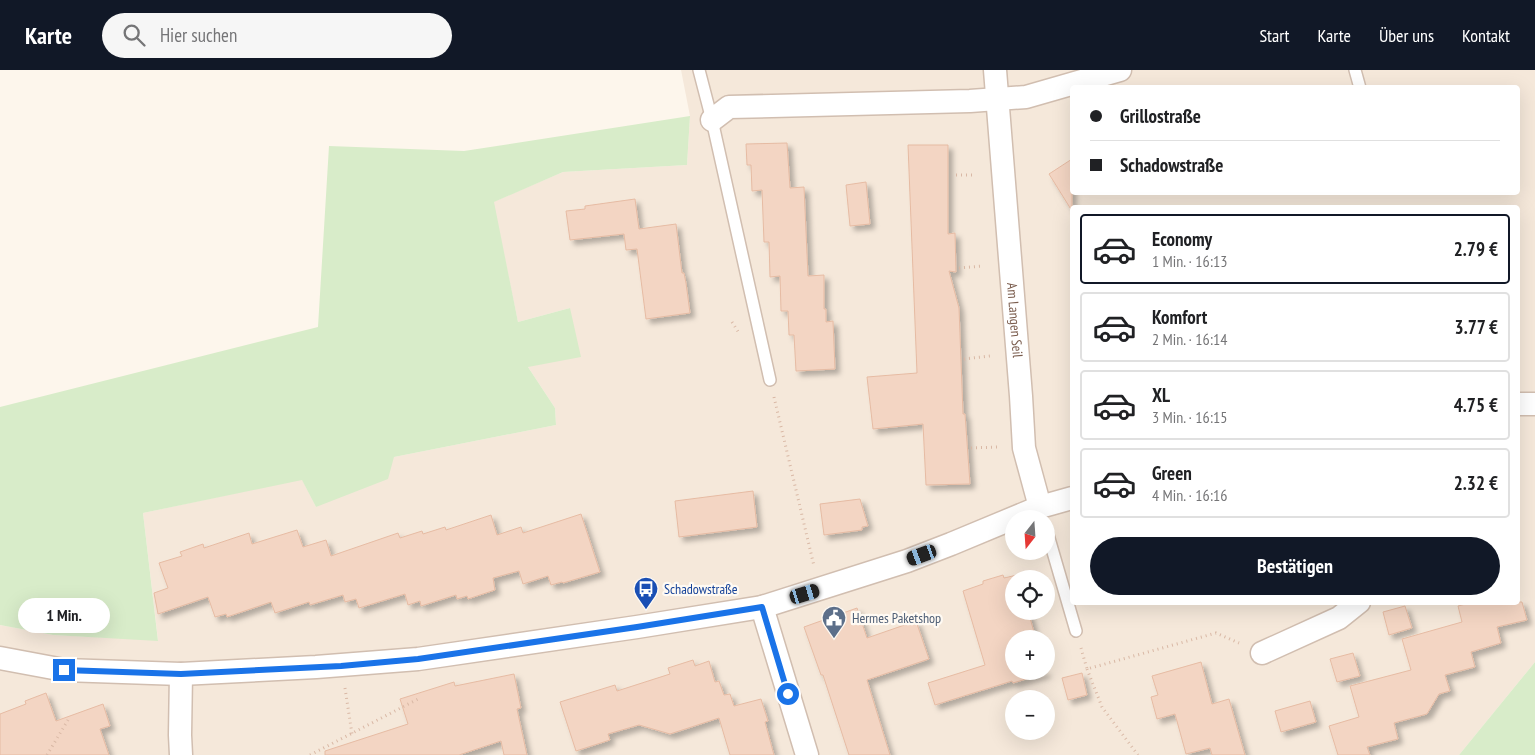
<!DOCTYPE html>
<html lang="de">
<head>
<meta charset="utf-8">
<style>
	body { margin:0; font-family:"PT Sans Narrow",sans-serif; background:#f6f6f6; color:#202124; height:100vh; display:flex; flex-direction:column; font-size:19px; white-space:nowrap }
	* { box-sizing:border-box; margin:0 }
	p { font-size:16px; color:#757577 }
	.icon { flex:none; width:28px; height:28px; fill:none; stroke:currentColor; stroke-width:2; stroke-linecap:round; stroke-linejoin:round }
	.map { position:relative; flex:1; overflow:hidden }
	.sheet { position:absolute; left:1070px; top:135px; width:450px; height:400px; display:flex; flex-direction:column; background:#fff; border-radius:5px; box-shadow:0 5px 20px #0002 }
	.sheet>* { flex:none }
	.hud { position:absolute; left:1070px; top:15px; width:450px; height:110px; border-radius:5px; box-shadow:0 5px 20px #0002; display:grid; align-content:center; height:110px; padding:0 20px; background:#fff }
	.needle { width:32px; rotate:197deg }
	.tools { position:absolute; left:1005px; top:440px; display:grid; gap:10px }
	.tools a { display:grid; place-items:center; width:50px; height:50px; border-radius:50%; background:#fff; box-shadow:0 5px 20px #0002; font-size:25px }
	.end { position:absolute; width:22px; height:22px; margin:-11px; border:6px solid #1a73e8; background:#fff; box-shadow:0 0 0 2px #fff }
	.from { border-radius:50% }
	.bubble { position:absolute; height:35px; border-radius:18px; background:#fff; box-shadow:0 5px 20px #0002; font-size:16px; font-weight:700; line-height:35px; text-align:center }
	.car { position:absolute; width:15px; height:30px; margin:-15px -8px; border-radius:6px; box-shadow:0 0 4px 1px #0007; background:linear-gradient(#222 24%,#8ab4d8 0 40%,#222 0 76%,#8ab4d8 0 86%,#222 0) }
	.hud b { display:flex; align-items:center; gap:18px; height:48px; font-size:19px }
	.hud b+b { border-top:1px solid #e0e0e0 }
	.hud i { width:12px; height:12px; background:#202124 }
	ul { padding:9px 0 0; list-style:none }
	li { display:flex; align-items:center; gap:15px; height:70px; margin:0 10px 8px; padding:0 10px; border:2px solid #e0e0e0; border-radius:5px }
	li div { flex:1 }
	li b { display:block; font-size:19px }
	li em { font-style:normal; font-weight:700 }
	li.active { border-color:#111827 }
	li>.icon { width:45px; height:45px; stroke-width:1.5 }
	.primary-button { display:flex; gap:10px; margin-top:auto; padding:10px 20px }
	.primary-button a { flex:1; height:58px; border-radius:30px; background:#111827; color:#fff; font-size:20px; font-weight:700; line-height:58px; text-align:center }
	header { display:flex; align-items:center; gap:30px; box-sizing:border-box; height:70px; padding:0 25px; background:#111827; color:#fff }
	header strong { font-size:24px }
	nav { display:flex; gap:28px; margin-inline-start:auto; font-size:18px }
	.search { width:350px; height:45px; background:#f6f6f6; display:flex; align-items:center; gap:12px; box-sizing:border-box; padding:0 18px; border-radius:28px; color:#757577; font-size:19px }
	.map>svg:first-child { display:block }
</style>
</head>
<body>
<header>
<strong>Karte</strong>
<div class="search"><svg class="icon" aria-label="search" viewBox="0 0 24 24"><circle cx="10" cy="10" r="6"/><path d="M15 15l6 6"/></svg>Hier suchen</div>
<nav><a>Start</a><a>Karte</a><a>Über uns</a><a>Kontakt</a></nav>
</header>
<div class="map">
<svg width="1535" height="685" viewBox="0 0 1535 685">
	<defs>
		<filter id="shadow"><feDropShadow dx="4.5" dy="4.5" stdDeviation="2.5" flood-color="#0004"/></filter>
	</defs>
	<rect width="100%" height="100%" fill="#fdf6ec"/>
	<path fill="#f5e8da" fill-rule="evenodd" d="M681,0h854v592l-76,93h-1459v-130l53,10 105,5 -15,-127 159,-34 14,28 78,-50 162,-32 -1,-17 -27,-41 42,-59 -52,14 -25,-120 70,-30 124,-7 3,-49zM1072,18h446v104h-446zM1072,138h446v394h-446zM1014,449h32v32h-32zM1014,509h32v32h-32zM1014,569h32v32h-32zM1014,629h32v32h-32z"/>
	<path fill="#d8ecc9" d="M690,46l-3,49 -124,7 -69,30 24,120 52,-14 11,49 -53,10 27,41 1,17 -162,32 -6,22 -72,28 -14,-27 -159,33 15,128 -105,-6 -53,-10v-218l318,-80 11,-181 135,5z
		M1535,592v93h-76z"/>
	<path fill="#f3d5c3" stroke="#e6bba3" filter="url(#shadow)" d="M787,73l3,45 14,-1 4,89 16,-1v34h2v13l7,-1 2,48 -39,2 -2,-36h-5l-1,-24h-7l-1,-35 -10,1 -1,-35h-5l-2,-52 -10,1 -1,-26h-4l-1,-21z
		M908,75h40v89l7,-1 1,39 -7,-1 10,37 4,106h2l5,70 -44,1 -3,-61 -50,5 -6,-52 50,-4z
		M1072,89v52l-23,-37z
		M866,112l4,42 -20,2 -4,-41z
		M635,129l4,30 37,-5 6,49h2l2,10 4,30 -44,6 -9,-70 -11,1 -2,-16 -54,6 -4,-29 19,-2v-3z
		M753,421l4,36 -78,10 -4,-36z
		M860,429l8,27 -6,1v3l-38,5 -4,-31z
		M581,444l19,58 -37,11 -1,-1 -11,3 -3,-9 -25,8 -4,-13 -26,7 2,12 -27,9 -1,-3 -10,3 -1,-4 -35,11 -1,-5 -12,4 -3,-11 -46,14 -3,-9 -11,3 -2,-7 -33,10 -1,-3 -34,11 -4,-11 -44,15 -1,-3 -11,3 -7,-20 -50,17 -4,-21 14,-5 -9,-25 23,-7 -2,-4 23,-8 1,4 45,-15 3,11 45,-14 6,17 23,-7 5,16 67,-23 2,5 22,-7 1,3 22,-7 1,3 45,-15 6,20 24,-8 2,6z
		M1003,505l1,3 13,-3 1,4h-4v32h14l8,28h-22v32h32v2l-33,10 -1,-2 -77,24 -7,-22 57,-18 -22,-74 20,-7v-3z
		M1473,532h49l5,18 -30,7 4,16 -30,9 4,15 -30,8 5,16 -11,3 -12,20 -33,9 4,16 -31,8 3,8h-32l-9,-29 30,-9 -9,-31 61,-16 -9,-31 60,-17 -4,-16z
		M1405,536l7,22 -23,7 -6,-23z
		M857,538l10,30 49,-17 13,38 -62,21 23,75h-41l-26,-80h-2l-17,-48z
		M1353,583l7,23 -23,6 -7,-23z
		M693,590l2,6 14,-5 6,21 4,-1 5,14 6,-1 4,12 27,-7 7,22 -3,1 9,33h-44l-11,-37 -49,16 -31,-9 -31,9 2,6 -34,11 -16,-49 55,-17 2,6 53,-17 -2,-6z
		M1201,592l11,42 17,-5 16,56h-33l-2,-7 -24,6 -11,-40 -18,5 -6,-22 7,-2 -6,-19z
		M1082,603l5,22 -19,5 -6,-22z
		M514,604l7,34 -4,1 10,46h-23l-3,-14 -42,14h-134v-4l83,-27 -8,-25 54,-17 1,4z
		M46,623l10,28 47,-17 7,22 -10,3 9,26h-109v-41l26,-10 -1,-3z
		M1310,631l6,21 -35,10 -6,-21z"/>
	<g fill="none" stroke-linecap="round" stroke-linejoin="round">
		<defs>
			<path id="lane" d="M699,0l13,50 58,260
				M1355,0l5,18
				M1046,458l30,103"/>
			<g id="street">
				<path id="s1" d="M995,0l26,326 3,52 16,59"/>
				<path d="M712,50l17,-13 241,-6 56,-4 94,-27"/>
				<path d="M1518,334h17"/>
				<path d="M762,537l45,148"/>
				<path d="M1262,583l77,-35 20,-16"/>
				<path d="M0,588l64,12 117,4 135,-7 102,-8 219,-32 125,-20 145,-46 44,-17 89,-37 32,-9"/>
				<path d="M181,685l-1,-20 1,-61"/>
			</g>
		</defs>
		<use href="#lane" stroke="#d1beb0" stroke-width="14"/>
		<use href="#street" stroke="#d1beb0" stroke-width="25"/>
		<path stroke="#d9b8a5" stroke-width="3" stroke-dasharray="1 4" stroke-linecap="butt" d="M956,105h20
			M959,198l24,-2
			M732,252l7,11
			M964,289l26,-3
			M774,327l40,169
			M971,378l26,-1
			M1081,578l6,21 129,-36 23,10
			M1087,599l15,38 36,48
			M345,618l7,46
			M47,685l21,-35
			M310,685l110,-57"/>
		<use href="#lane" stroke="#fff" stroke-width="11"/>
		<use href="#street" stroke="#fff" stroke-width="22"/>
	</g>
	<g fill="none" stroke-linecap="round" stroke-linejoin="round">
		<path stroke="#1a73e8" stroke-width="6" d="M64,600l117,4 160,-8 77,-7 219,-32 125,-20 26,87"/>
	</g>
	<defs>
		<symbol id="bus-pin" viewBox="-11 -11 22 30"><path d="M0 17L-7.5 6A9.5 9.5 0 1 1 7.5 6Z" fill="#1a4fb4" stroke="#fffaf3"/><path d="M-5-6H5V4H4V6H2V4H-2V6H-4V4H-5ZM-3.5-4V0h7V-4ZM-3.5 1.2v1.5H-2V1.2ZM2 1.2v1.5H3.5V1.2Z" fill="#fff"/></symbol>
		<symbol id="civic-pin" viewBox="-11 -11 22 30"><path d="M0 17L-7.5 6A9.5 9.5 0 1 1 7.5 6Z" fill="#5c6f8a" stroke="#fffaf3"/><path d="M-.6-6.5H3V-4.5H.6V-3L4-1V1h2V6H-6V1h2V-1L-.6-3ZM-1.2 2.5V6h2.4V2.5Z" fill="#fff"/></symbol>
	</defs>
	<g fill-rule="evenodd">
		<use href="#bus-pin" x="632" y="505" width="28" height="38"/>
		<use href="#civic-pin" x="820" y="534" width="28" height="38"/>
	</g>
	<g text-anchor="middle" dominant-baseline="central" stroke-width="4.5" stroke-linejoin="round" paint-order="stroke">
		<g font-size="14" fill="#7a5c4d" stroke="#fffaf3">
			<text stroke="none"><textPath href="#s1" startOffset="251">Am Langen Seil</textPath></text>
		</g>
		<g font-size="14" fill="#164399" stroke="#fffaf3" text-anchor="start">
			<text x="664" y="519">Schadowstraße</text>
		</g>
		<g font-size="14" fill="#4e5e75" stroke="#fffaf3" text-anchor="start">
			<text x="852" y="548">Hermes Paketshop</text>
		</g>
	</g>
</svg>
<div class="tools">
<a><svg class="needle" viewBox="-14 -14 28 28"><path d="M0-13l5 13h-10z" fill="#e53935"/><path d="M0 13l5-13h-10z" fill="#757577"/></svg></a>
<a><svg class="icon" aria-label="locate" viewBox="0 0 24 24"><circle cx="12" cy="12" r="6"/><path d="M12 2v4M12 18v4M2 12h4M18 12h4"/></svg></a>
<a>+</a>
<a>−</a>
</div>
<i class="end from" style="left:788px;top:624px"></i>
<i class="end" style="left:64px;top:600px"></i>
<div class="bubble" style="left:18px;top:528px;width:92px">1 Min.</div>
<i class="car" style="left:922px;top:485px;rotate:250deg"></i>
<i class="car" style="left:805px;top:524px;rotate:73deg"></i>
<div class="hud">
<b><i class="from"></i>Grillostraße</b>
<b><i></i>Schadowstraße</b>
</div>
<section class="sheet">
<ul>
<li class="active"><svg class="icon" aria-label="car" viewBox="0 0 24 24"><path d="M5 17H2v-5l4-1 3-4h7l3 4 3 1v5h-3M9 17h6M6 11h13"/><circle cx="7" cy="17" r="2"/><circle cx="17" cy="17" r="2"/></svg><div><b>Economy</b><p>1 Min. · 16:13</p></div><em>2.79 €</em></li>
<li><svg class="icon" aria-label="car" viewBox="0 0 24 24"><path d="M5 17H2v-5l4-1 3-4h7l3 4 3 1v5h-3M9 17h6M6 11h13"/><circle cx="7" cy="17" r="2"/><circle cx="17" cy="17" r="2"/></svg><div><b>Komfort</b><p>2 Min. · 16:14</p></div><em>3.77 €</em></li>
<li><svg class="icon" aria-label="car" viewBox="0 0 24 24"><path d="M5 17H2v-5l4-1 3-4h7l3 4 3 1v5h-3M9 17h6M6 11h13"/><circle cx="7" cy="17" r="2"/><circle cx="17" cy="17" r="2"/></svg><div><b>XL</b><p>3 Min. · 16:15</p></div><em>4.75 €</em></li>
<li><svg class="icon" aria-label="car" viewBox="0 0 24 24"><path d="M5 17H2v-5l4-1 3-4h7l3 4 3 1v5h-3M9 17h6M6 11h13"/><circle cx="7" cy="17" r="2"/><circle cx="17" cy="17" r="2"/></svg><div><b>Green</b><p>4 Min. · 16:16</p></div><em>2.32 €</em></li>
</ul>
<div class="primary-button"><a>Bestätigen</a></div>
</section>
</div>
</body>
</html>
